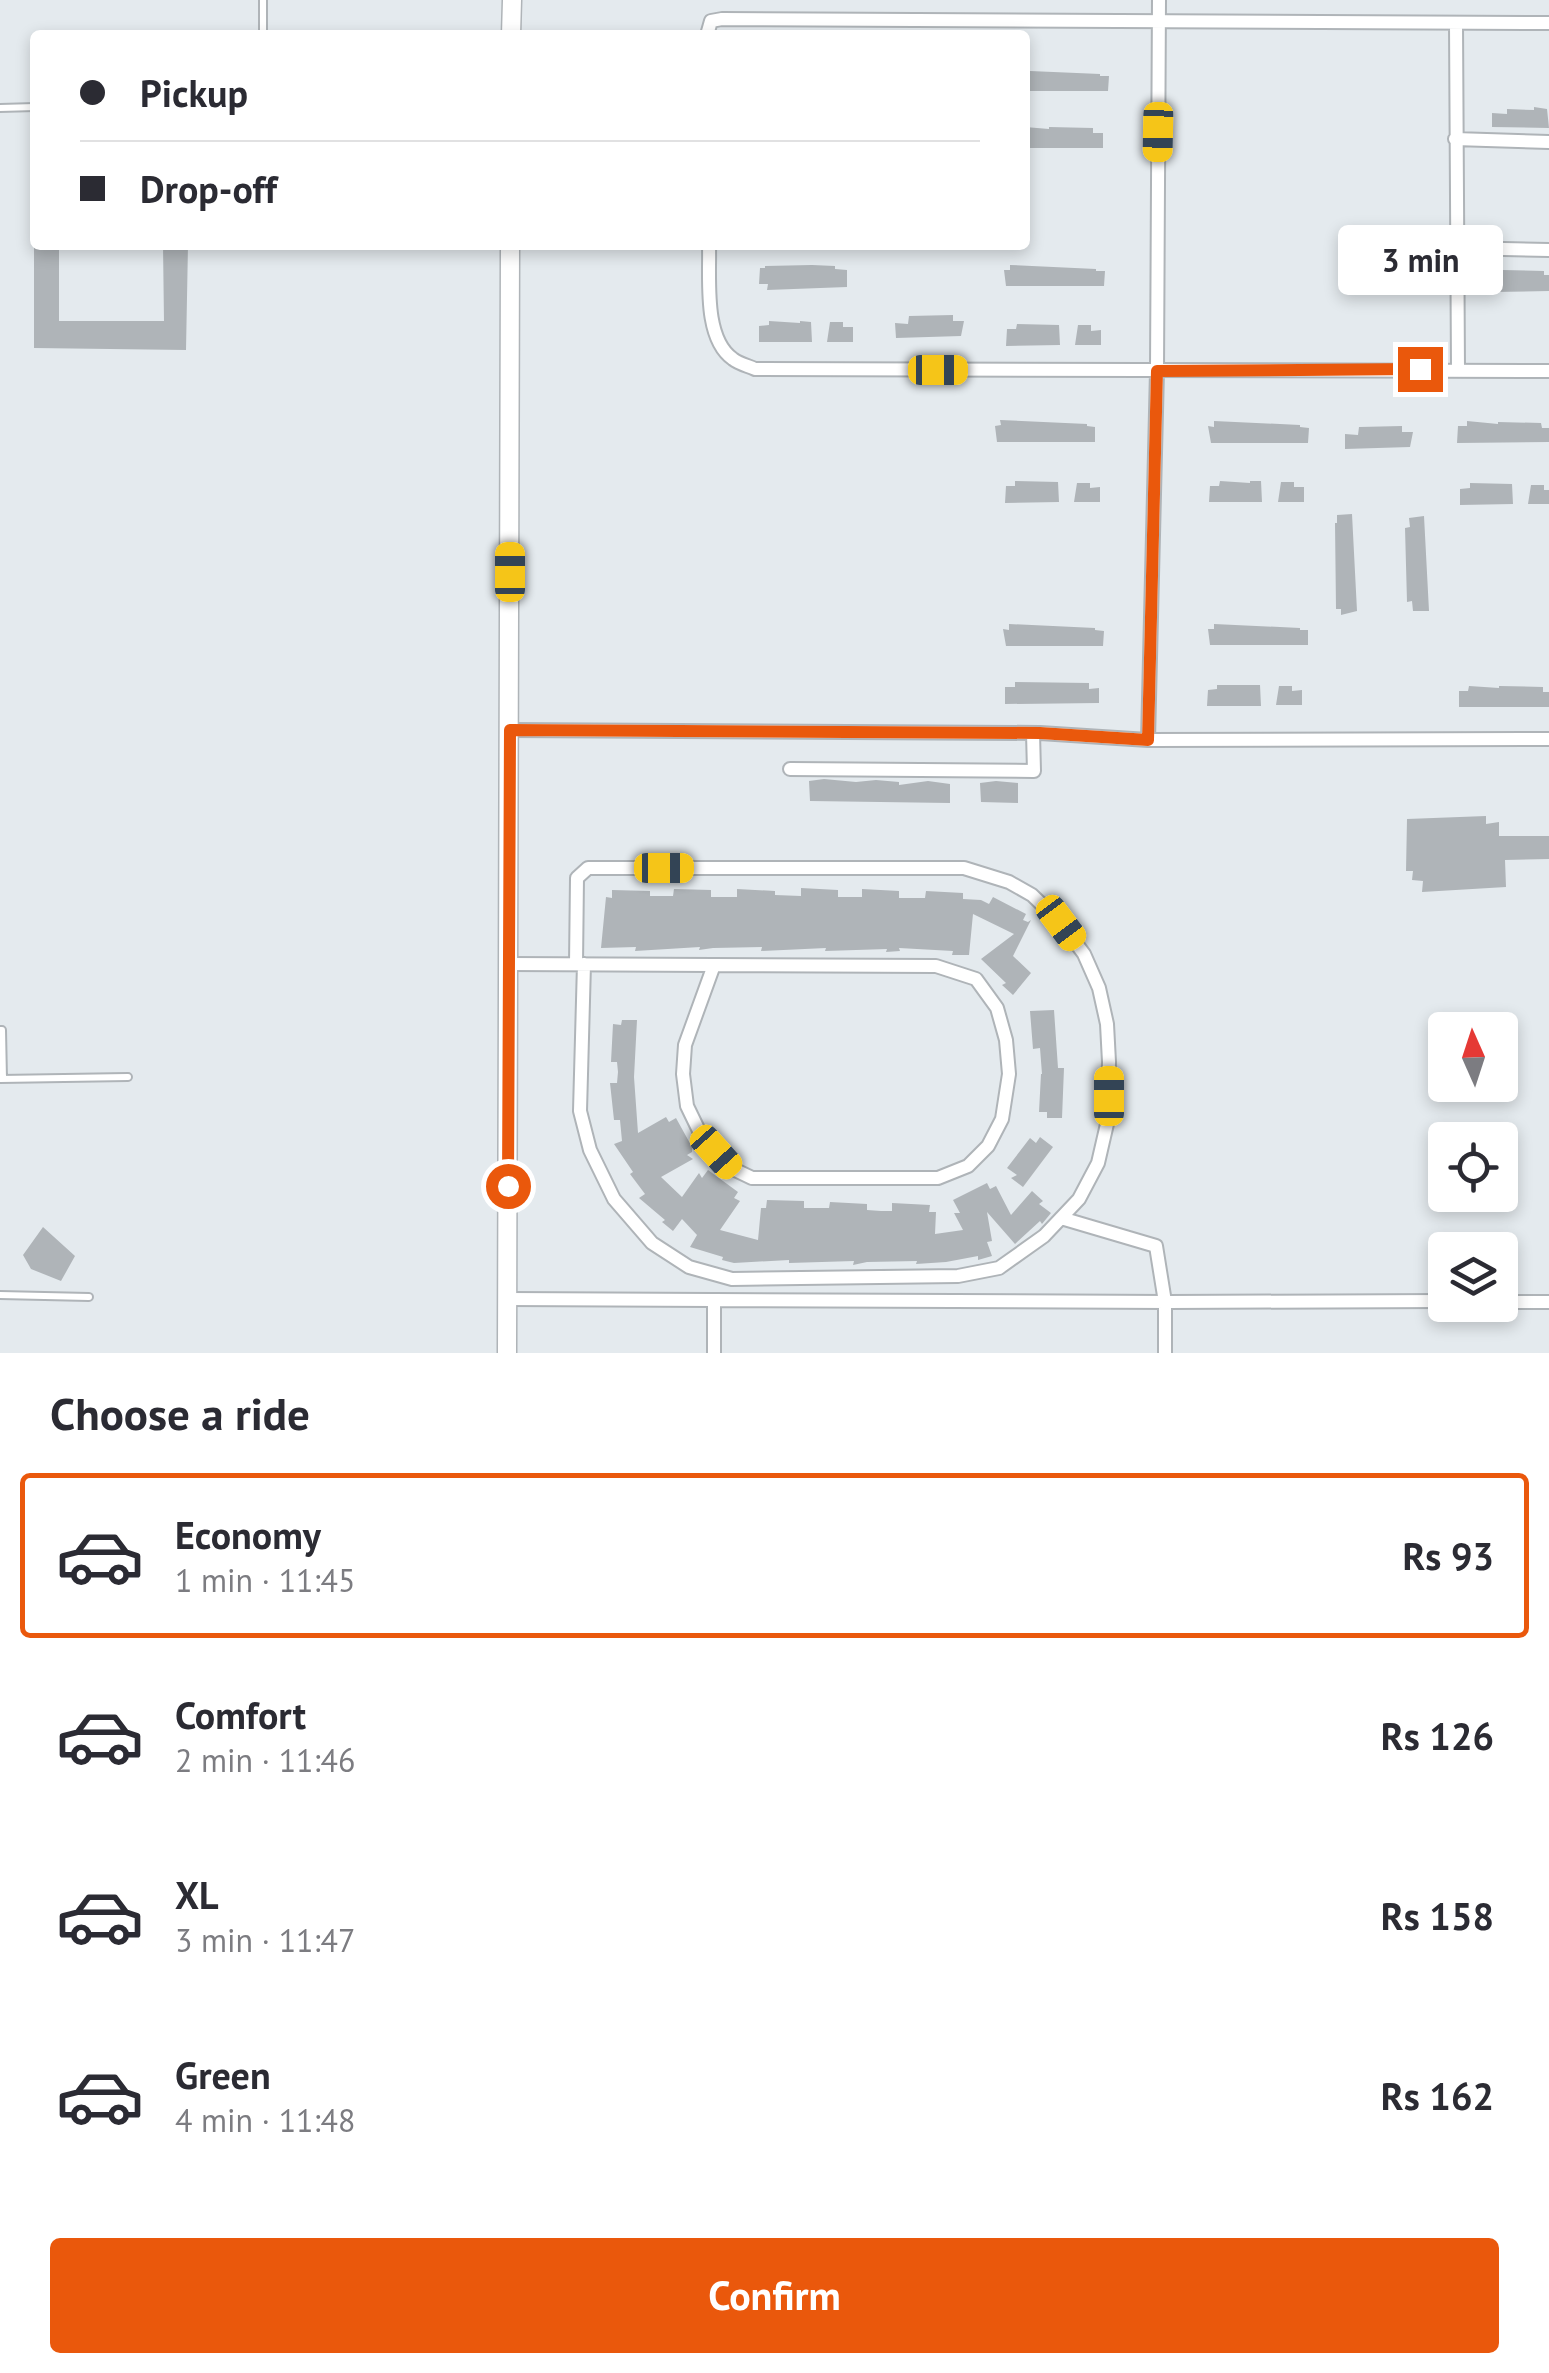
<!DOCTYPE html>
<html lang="en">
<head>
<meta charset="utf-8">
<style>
	body { margin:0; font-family:"PT Sans",sans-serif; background:#f7f7f7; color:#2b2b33; height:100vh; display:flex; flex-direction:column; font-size:38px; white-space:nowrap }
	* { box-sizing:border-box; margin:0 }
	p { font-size:32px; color:#7c7c81 }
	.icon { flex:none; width:55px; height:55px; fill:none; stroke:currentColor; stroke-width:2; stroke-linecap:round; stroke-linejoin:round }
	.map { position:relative; height:1353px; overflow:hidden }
	.drawer { display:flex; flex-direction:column; background:#fff; flex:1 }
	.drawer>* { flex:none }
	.top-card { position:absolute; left:30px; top:30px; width:1000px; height:220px; border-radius:10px; box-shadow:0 5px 15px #0003; display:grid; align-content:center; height:220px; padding:0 50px; background:#fff }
	.needle { width:65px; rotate:357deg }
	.tools { position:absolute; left:1428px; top:1012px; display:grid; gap:20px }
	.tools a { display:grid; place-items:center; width:90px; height:90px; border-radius:10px; background:#fff; box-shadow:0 5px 15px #0003; font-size:50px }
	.end { position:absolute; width:45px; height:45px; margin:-22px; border:12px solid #ea580c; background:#fff; box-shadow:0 0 0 5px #fff }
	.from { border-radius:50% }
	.bubble { position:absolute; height:70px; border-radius:10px; background:#fff; box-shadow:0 5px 15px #0003; font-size:32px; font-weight:700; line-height:70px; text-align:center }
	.car { position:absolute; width:30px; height:60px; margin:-30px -15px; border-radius:12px; box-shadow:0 0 8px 2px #0007; background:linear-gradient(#f5c518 24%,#345 0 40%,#f5c518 0 76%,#345 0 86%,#f5c518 0) }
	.top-card b { display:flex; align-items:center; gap:35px; height:95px; font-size:38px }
	.top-card b+b { border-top:2px solid #e1e1e2 }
	.top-card i { width:25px; height:25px; background:#2b2b33 }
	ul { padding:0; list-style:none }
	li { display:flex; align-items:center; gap:30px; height:165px; margin:0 20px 15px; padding:0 30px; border:5px solid transparent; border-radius:10px }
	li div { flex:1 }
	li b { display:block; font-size:38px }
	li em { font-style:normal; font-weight:700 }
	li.active { border-color:#ea580c }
	li>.icon { width:90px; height:90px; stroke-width:1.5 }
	h2 { padding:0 50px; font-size:45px; line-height:120px }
	.cta { display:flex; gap:20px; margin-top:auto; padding:20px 50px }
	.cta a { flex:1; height:115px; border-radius:10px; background:#ea580c; color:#fff; font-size:40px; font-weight:700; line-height:115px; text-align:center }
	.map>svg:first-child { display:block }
</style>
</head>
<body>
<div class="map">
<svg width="1549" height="1353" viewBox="0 0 1549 1353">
	<rect width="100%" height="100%" fill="#e4eaee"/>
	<path fill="#afb4b8" d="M1030,71l70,3v2h9l-1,15h-83v-16h5z
		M1534,107l13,2 2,19 -57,-1v-14l15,1v-5l27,1z
		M1025,127l24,2v-2l44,1v5h10v15h-78z
		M34,245h25v76h105l-1,-76h25l-2,105 -152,-2z
		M812,265l23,1v3l12,1v17l-80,3 1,-6h-9l1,-16h5v-2z
		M1010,265l86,4v2h9l-1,15h-98l-2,-16h6z
		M1502,270l42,1v4h5v16l-57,1v-17h10z
		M953,315v6h11l-3,15 -65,2 -1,-15 13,1 1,-8z
		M769,321l31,2v-2l11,1 1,20h-53v-16l10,-1z
		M830,322h13v5h10v15h-26z
		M1017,324l42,1 1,20 -54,1 1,-17h9z
		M1078,325h13v6l10,-1v15h-26z
		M1000,420l87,4v2l8,1v15h-98l-2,-16 6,-1z
		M1214,421l86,4v2l9,1 -1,15h-97l-3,-17 6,1z
		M1467,421l31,3v-2l43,1 1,5h7v14l-92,1 1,-17h9z
		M1402,426v6h11l-3,15 -65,2v-15l13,1 1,-8z
		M1015,481l43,1 1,20 -54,1 1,-17h9z
		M1220,481l30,2v-2h11l1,21h-53l1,-16h9z
		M1281,482h13v5h10v15h-26z
		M1077,483h13v5l10,-1v15h-26z
		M1470,483l42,1 1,20 -53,1v-16l10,-1z
		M1531,485h13v5h5v14h-21z
		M1352,514l5,97 -16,4v-6h-5l-1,-86h2v-8z
		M1424,516l5,95h-16l-1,-10 -5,1 -2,-74 5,-1 -1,-9z
		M1009,624l86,4v2l9,1 -1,15h-97l-3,-17 6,1z
		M1214,624l86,4v2h8v15h-98l-2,-16h6z
		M1015,682l74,1v6l10,-1v15l-94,1v-17h10z
		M1217,685h43l1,21h-54l1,-16 9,-1z
		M1279,686h13v5l10,-1v15h-26z
		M1469,686l30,2v-2l44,1v5h6v15h-90v-16h9z
		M824,779l32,3 20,-2 23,2v3l29,-4 22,3v19l-140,-2 -1,-20z
		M996,781l22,2v20l-37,-1 -1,-19z
		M1486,816v8l13,-2v14h50v23l-44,1 1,27 -84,5 1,-11 -11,-1 1,-9h-7l1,-52z
		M801,888l37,2v7h24v-8l37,2v7h26l1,-7 37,2v6l18,1 8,4 4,-7 33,17 -3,6 5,2 3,-2 -18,36 18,17 -18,22 -11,-10 4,-2 -25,-24 33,-25 -41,-20 -4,41h-17l1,-4 -54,-3 1,3 -14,1 1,-3 -62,2 1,-3 -65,3 1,-4 -49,1 -14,2 1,-3 -65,4 1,-4 -35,1 5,-51 6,1v-8l38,1v5h23l1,-7 37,1v7h26v-8l38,2v4l26,1z
		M1054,1010l4,58h6l-2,50h-15v-6h-8l2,-38h1l-2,-26 -7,1 -3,-38z
		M622,1020h15l-3,57 4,56 28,-16 3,5 7,-4 16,29v5l-5,3 6,4 -32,18 21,20 17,-24 3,5 6,-8 30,22 -4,6 6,3 -20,29 38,10 3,-32h5l1,-8 37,1v7h25l1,-6 37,2v6l14,1h11v-8l38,2 -1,7h7l-1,22 28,-4 -9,-17h6l-7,-13 34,-17 3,6 6,-3 15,29 21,-24 11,10 -4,3 12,9 -9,11 -2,-3 -25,23 -28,-32 5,29 -5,1 5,14 -14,4v-4l-32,6 -30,2 1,-3 -50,1 -14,3 1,-4 -65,2v-3l-55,3 -12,-3 1,-3 -33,-10 7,-12 -15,-16 -9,12 -11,-9 3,-2 -26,-22 6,-4 -15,-20 3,-2 -19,-28 8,-3 -2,-21h-6l-4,-37h7l1,-11 -1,-10h-6l2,-38 8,1z
		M1040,1137l13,10 -30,40 -12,-9 6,-3 -10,-7 23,-30 6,5z
		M43,1227l32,29 -14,25 -30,-12 -8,-14z"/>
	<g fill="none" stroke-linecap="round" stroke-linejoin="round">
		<defs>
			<path id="lane" d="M263,0v35
				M0,108l35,-1
				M0,1030h2l1,49
				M0,1079l128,-2
				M0,1295l89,2"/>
			<path id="street" d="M1456,24l2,345
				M707,35l4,-14 11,-2 827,4
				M1455,139l94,3
				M709,245c1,33 -6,93 24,114 6,5 16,7 22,10l794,2
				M1458,248l91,2
				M510,730l530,3 108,7 401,-1
				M1148,740l9,-369 2,-371
				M790,769l244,2 -1,-38
				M509,964l427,2 40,13 21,29 9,32 3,34 -7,45 -14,27 -20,20 -30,12h-186l-23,-11 -27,-30 -15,-31 -4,-32 2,-29 29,-80
				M576,964l1,-86 11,-10h376l45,14 23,13 29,28 23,31 15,34 8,36 2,38 -2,62 -9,39 -19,36 -35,37 -45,32 -41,8 -226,3 -43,-12 -37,-24 -38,-44 -24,-49 -10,-39 4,-147
				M1061,1218l95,28 9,56v51
				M507,1299l661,3 277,-1
				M714,1301v52
				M1500,1302h49"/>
			<path id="secondary" d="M511,35l1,-35
				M507,1353l3,-1108"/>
		</defs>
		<use href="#lane" stroke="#afb4b8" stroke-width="10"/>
		<use href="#street" stroke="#afb4b8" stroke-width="16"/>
		<use href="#secondary" stroke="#afb4b8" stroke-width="21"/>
		<use href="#lane" stroke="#fff" stroke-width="6"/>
		<use href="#street" stroke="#fff" stroke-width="12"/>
		<use href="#secondary" stroke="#fff" stroke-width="18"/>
	</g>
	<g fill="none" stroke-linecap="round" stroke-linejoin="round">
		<path stroke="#ea580c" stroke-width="12" d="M508,1186l2,-456 530,3 108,7 9,-369 263,-2"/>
	</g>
</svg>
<div class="tools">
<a><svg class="needle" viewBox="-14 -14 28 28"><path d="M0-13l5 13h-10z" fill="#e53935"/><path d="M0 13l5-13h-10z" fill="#7c7c81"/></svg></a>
<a><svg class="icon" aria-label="locate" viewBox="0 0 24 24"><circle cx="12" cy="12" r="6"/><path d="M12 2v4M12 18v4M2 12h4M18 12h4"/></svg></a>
<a><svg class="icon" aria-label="layers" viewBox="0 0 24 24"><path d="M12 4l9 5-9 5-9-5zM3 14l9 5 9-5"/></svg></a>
</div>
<i class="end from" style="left:508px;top:1186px"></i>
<i class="end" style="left:1420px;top:369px"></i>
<div class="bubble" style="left:1338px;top:225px;width:165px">3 min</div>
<i class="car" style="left:1158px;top:132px;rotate:181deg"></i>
<i class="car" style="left:938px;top:370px;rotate:90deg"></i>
<i class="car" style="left:510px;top:572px;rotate:0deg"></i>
<i class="car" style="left:664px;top:868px;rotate:90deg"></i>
<i class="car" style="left:1061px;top:923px;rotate:143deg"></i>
<i class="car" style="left:1109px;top:1096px;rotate:0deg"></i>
<i class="car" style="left:716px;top:1152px;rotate:138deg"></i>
<div class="top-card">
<b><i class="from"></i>Pickup</b>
<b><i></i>Drop-off</b>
</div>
</div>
<section class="drawer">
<h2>Choose a ride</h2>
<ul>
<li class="active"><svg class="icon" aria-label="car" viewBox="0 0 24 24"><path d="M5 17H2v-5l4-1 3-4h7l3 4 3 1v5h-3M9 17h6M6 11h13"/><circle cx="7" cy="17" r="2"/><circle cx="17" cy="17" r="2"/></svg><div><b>Economy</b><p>1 min · 11:45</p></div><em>Rs 93</em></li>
<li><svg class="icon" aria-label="car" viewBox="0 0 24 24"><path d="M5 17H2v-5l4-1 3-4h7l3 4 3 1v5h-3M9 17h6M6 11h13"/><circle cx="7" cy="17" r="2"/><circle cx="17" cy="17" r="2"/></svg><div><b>Comfort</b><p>2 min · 11:46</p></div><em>Rs 126</em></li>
<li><svg class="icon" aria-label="car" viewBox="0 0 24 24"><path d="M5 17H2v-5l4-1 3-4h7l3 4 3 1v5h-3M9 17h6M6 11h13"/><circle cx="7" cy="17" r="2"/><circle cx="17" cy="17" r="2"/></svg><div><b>XL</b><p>3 min · 11:47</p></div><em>Rs 158</em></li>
<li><svg class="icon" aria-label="car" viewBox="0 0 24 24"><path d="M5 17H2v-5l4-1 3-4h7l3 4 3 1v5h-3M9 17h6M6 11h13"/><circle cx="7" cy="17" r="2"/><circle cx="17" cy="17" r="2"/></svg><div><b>Green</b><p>4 min · 11:48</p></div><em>Rs 162</em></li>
</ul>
<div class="cta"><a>Confirm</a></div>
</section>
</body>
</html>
